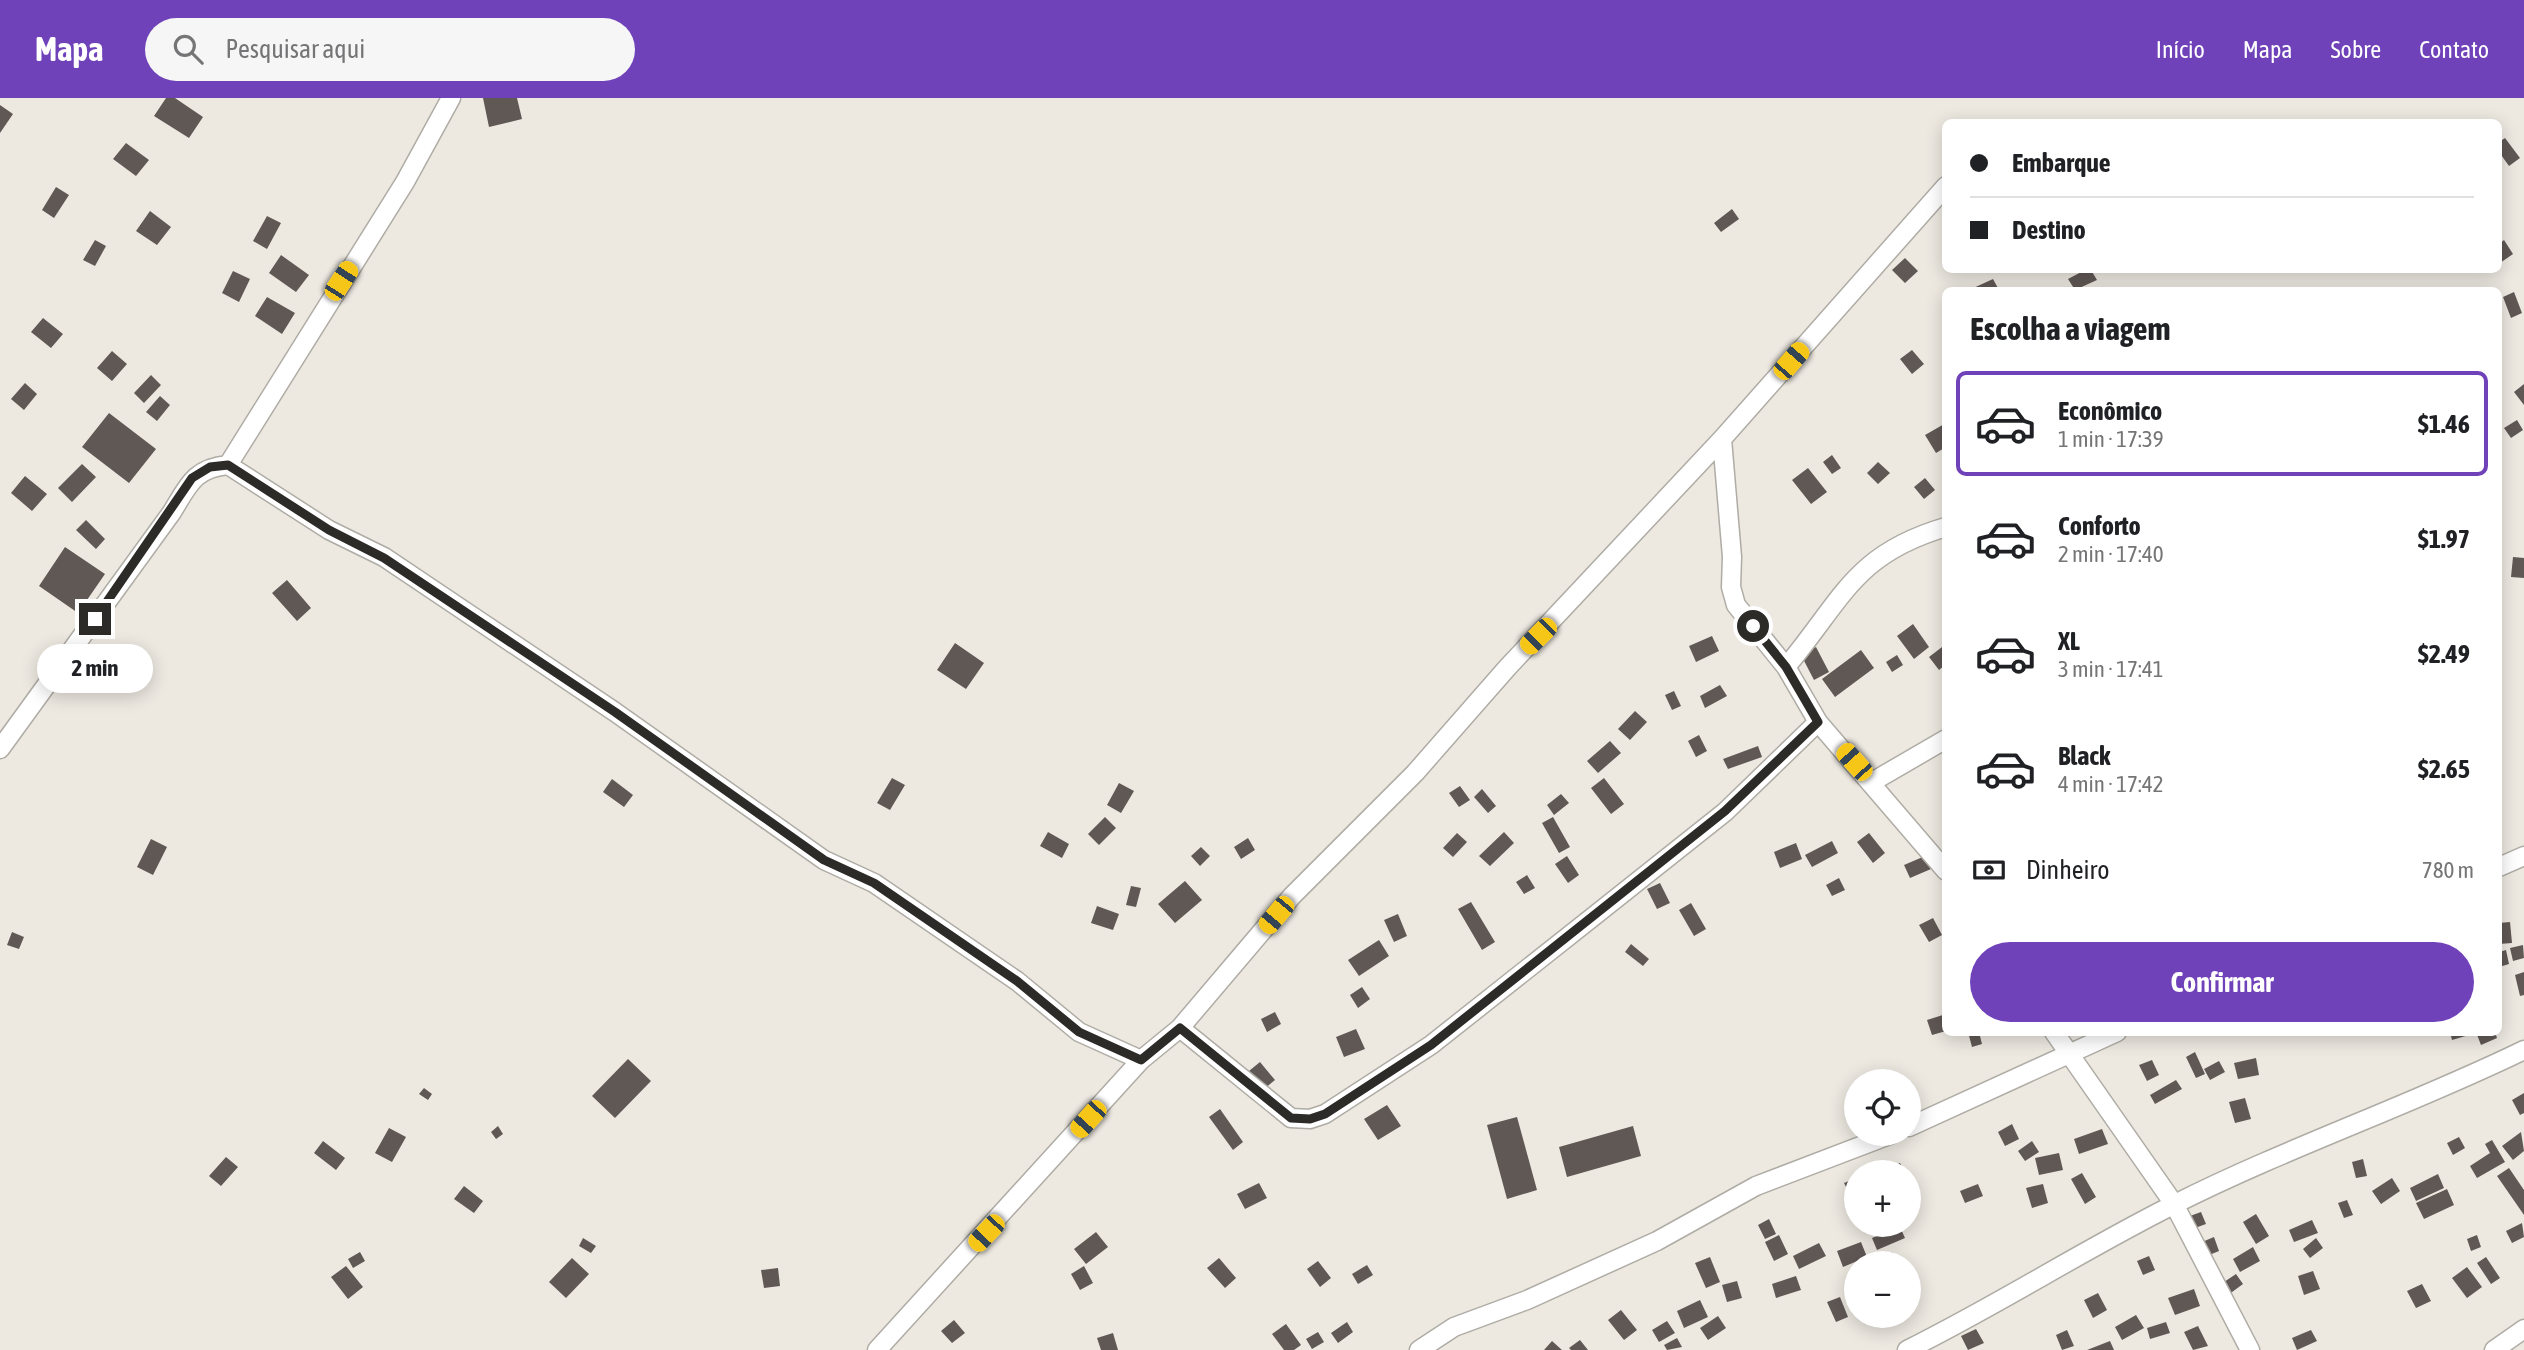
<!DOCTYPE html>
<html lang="pt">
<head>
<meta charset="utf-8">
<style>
	body { margin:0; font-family:"Asap Condensed",sans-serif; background:#f6f6f6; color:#202124; height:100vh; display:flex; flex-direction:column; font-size:26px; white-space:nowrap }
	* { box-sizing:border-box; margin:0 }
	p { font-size:23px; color:#757577 }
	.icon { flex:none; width:38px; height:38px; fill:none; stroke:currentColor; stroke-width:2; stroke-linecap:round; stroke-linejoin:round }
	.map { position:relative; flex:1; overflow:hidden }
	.side { position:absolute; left:1942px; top:189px; width:560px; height:749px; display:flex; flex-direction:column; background:#fff; border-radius:10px; box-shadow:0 4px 18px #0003 }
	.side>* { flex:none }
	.guide { position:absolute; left:1942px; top:21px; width:560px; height:154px; border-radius:10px; box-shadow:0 4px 18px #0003; display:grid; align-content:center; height:154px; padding:0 28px; background:#fff }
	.controls { position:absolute; left:1844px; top:971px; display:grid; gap:14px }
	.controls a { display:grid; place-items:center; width:77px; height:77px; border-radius:50%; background:#fff; box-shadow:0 4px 18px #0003; font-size:35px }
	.end { position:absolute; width:32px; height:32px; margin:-16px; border:9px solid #2c2b28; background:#fff; box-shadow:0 0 0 4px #fff }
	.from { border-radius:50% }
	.bubble { position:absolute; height:49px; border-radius:24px; background:#fff; box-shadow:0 4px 18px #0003; font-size:23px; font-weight:700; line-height:49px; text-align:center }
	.car { position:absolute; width:21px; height:42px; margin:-21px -10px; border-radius:9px; box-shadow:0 0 5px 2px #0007; background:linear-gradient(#f5c518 24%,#345 0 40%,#f5c518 0 76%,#345 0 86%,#f5c518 0) }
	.guide b { display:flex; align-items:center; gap:24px; height:66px; font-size:26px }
	.guide b+b { border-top:2px solid #e0e0e0 }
	.guide i { width:18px; height:18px; background:#202124 }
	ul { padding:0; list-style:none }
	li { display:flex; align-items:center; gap:21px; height:105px; margin:0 14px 10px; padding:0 14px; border:4px solid transparent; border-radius:10px }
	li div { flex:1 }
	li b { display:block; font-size:26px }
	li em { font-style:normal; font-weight:700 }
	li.on { border-color:#7042b9 }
	li>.icon { width:63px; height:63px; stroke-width:1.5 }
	h2 { padding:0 28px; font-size:32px; line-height:84px }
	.pay { display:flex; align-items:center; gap:18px; height:77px; padding:0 28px; font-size:26px }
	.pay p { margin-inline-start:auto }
	.primary-button { display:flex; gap:14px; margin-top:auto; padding:14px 28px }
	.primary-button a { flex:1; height:80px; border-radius:42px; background:#7042b9; color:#fff; font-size:28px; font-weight:700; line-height:80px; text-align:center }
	header { display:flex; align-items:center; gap:42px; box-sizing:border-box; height:98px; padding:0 35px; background:#7042b9; color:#fff }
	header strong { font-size:33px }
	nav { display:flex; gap:38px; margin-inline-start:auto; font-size:24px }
	.search { width:490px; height:63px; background:#f6f6f6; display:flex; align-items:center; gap:18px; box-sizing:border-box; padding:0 24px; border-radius:38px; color:#757577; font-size:26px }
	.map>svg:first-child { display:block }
</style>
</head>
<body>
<header>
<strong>Mapa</strong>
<div class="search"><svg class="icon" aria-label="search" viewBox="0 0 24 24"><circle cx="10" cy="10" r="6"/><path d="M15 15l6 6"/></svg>Pesquisar aqui</div>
<nav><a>Início</a><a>Mapa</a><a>Sobre</a><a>Contato</a></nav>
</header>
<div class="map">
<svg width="2524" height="1252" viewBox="0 0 2524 1252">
	<rect width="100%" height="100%" fill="#ede9e1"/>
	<path fill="#605855" d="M166,0h9l28,19 -14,21 -35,-22z
		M483,0h34l5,21 -33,8z
		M0,7l13,9 -13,19z
		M2505,40l15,20 -11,8 -10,-14v-10z
		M126,45l23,17 -13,16 -23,-17z
		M56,89l13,8 -15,23 -12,-8z
		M1732,111l7,10 -18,13 -7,-9z
		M150,113l21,16 -14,18 -21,-14z
		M267,118l14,7 -14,26 -14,-8z
		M95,142l11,6 -11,20 -12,-6z
		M2504,142l9,14 -13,9 -1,-19z
		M281,157l28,20 -13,17 -27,-19z
		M1905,160l13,13 -13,12 -13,-13z
		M2085,172h6l6,10 -22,10 -7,-11z
		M233,173l17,8 -11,23 -17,-9z
		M1993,181l6,11h-30z
		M2514,194l8,21 -11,5 -8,-21z
		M267,199l28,16 -13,21 -27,-18z
		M43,220l20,16 -12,14 -20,-16z
		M1912,252l12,14 -12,10 -12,-15z
		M112,253l15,13 -15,17 -15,-13z
		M151,277l10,10 -17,18 -10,-10z
		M25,285l12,11 -13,16 -13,-11z
		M2524,286v21l-10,-13z
		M160,298l10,9 -13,16 -11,-9z
		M109,315l47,36 -27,34 -47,-36z
		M2517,322l6,10 -12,8 -7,-10z
		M1946,325v24l-10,6 -11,-18z
		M1832,357l9,13 -9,6 -9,-12z
		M1878,364l12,11 -12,11 -11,-11z
		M82,366l14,13 -24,25 -14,-14z
		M1808,370l19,24 -16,12 -19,-24z
		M25,378l22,18 -15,17 -21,-18z
		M1925,380l10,12 -11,9 -10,-12z
		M86,422l19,19 -9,10 -20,-19z
		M65,449l40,27 -27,39 -39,-27z
		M2513,459l11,1v20l-13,-1z
		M287,482l24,28 -14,13 -25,-28z
		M1913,526l16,23 -15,12 -17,-23z
		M1712,538l7,15 -23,11 -7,-16z
		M955,545l29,20 -18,26 -29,-19z
		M1946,546v20l-7,6 -10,-13z
		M1816,549l13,25 -15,8 -13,-25z
		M1861,552l13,18 -39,29 -13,-18z
		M1897,557l6,10 -11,7 -6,-10z
		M1720,587l7,11 -22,12 -5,-12z
		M1674,593l7,15 -9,4 -7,-15z
		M1635,613l12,11 -17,18 -12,-11z
		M1699,637l8,16 -11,6 -8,-16z
		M1610,643l11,12 -23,20 -11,-12z
		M1758,648l4,11 -34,12 -5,-10z
		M892,680l13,7 -15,25 -13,-7z
		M1604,680l20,26 -13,10 -20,-26z
		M612,681l21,16 -9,12 -21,-15z
		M1119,685l15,8 -13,22 -14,-8z
		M1460,688l10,14 -11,7 -10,-14z
		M1482,691l14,17 -8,7 -14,-16z
		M1561,696l8,9 -15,12 -7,-10z
		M1105,719l11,11 -17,17 -11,-11z
		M1553,719l17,30 -11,6 -17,-30z
		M1048,734l21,12 -7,14 -22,-12z
		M1504,734l10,11 -24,23 -11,-10z
		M1457,735l10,9 -14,15 -10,-9z
		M1869,735l16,20 -12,10 -16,-21z
		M1248,740l7,12 -14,9 -7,-12z
		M151,741l16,8 -14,28 -16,-8z
		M1832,743l6,12 -26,14 -7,-12z
		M1796,745l6,16 -22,9 -6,-16z
		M1201,749l9,9 -10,10 -9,-10z
		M1567,758l12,19 -11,8 -13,-19z
		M1925,758l6,13 -21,9 -6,-13z
		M1527,777l8,13 -11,6 -8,-12z
		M1839,780l6,12 -13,6 -6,-11z
		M1185,783l17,19 -27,23 -17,-19z
		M1660,785l10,20 -13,6 -10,-20z
		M1131,788l10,2 -5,19 -10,-2z
		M1471,804l24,40 -13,8 -24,-41z
		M1691,805l15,26 -12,7 -15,-26z
		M1097,808l22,8 -6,16 -22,-7z
		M1398,816l9,22 -13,6 -10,-22z
		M1933,820l9,17 -13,7 -10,-17z
		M2510,824l2,21 -13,1v-21z
		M12,834l12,5 -5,12 -12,-4z
		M1379,842l10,16 -30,20 -11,-16z
		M1631,846l18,15 -6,7 -18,-14z
		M2523,847l1,13 -11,3 -3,-13z
		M2506,852l3,14 -10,3v-15z
		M2524,874v23l-4,1 -5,-21z
		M1362,889l8,12 -12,9 -8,-13z
		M1275,914l6,12 -14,8 -6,-13z
		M1946,916v17l-14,4 -5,-15z
		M1356,931l9,20 -21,8 -8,-20z
		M1968,934h11l3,12 -10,3z
		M2450,934h18l1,3 -17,5z
		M2476,934h19l2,6 -16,7z
		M2195,954l10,22 -9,4 -10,-21z
		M2256,960l3,17 -21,4 -4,-16z
		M628,961l23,22 -36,37 -23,-22z
		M2152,962l7,15 -12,6 -8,-16z
		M2219,963l6,11 -15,8 -6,-11z
		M1260,964l15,18 -11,9 -15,-18z
		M2176,982l6,9 -27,15 -5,-9z
		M424,990l8,6 -4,6 -9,-6z
		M2524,995v20l-4,2 -8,-15z
		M2245,1000l6,21 -16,4 -6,-21z
		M1387,1007l14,21 -23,14 -14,-21z
		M1220,1011l23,33 -10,8 -24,-33z
		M1517,1019l20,73 -30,9 -20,-74z
		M2012,1026l7,15 -14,7 -7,-14z
		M498,1028l5,8 -7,5 -5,-7z
		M1633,1028l8,30 -74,21 -8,-30z
		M389,1030l17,9 -14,25 -17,-9z
		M2102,1031l6,15 -29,10 -5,-15z
		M2521,1034l3,19 -11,9 -11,-14z
		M2459,1039l6,11 -12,7 -6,-12z
		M2492,1042l13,22 -28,16 -7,-12 20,-13 -5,-9z
		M323,1043l22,17 -9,12 -22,-17z
		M2032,1043l7,11 -14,9 -7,-10z
		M2059,1055l4,17 -24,5 -4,-17z
		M226,1059l12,10 -17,19 -12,-10z
		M2363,1061l4,17 -11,2 -4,-16z
		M1900,1065l5,9h-17l-2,-3z
		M2509,1070l15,22v25l-27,-39z
		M2082,1075l14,24 -11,7 -14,-25z
		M2438,1076l6,14 -28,13 -6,-13z
		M1857,1080v18l-5,2 -8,-15z
		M2392,1080l8,13 -19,13 -9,-13z
		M1259,1085l8,15 -22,11 -8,-15z
		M1978,1086l5,12 -18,7 -5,-12z
		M2043,1086l5,19 -16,5 -6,-20z
		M464,1088l19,15 -9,12 -20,-14z
		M2447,1091l7,16 -30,14 -8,-16z
		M2347,1102l6,15 -9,3 -6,-15z
		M2201,1114l5,12 -11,4 -5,-12z
		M2256,1116l13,22 -13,8 -13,-22z
		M1769,1121l7,15 -11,5 -7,-14z
		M2312,1122l6,13 -24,9 -5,-12z
		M2522,1125l2,14 -12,6 -6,-12z
		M1900,1129l5,11 -28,12 -5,-12z
		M1096,1134l12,15 -22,17 -12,-15z
		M1779,1137l9,19 -14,7 -9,-19z
		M2477,1137l4,12 -10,4 -4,-12z
		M2214,1139l5,14 -12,5 -5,-14z
		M583,1140l13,8 -5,7 -12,-7z
		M2316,1140l7,10 -13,10 -7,-9z
		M1861,1144l6,15 -24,10 -6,-16z
		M1819,1145l7,13 -27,13 -6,-13z
		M2253,1149l7,14 -20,11 -7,-13z
		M360,1154l5,9 -12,7 -5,-9z
		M1892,1154l5,12h-17l-2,-7z
		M2149,1158l6,14 -12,5 -6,-14z
		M1710,1159l10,25 -14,6 -11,-25z
		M2486,1159l14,21 -9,6 -14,-21z
		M572,1160l17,16 -23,24 -17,-16z
		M1219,1160l17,20 -11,10 -18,-20z
		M1318,1163l13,17 -11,9 -13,-18z
		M1367,1167l6,10 -15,9 -6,-10z
		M346,1168l17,21 -15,12 -17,-22z
		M1084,1168l9,17 -13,7 -9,-16z
		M2467,1169l15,20 -15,11 -15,-20z
		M778,1170l2,18 -16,2 -3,-18z
		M2313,1173l7,18 -16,6 -6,-19z
		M2236,1176l7,10 -15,11 -7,-11z
		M1796,1178l5,14 -25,8 -4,-14z
		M1737,1183l5,17 -15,4 -5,-17z
		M2422,1186l9,17 -15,7 -9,-17z
		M2194,1191l6,17 -25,9 -7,-17z
		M2098,1195l9,17 -14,8 -9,-18z
		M1840,1199l8,20 -12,5 -9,-20z
		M1700,1202l8,17 -24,11 -7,-17z
		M1621,1212l16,20 -13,10 -16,-20z
		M2136,1217l8,13 -22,12 -7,-13z
		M1718,1218l8,12 -18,12 -8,-12z
		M954,1222l11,13 -13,10 -11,-12z
		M1667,1223l8,12 -16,9 -7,-12z
		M1347,1224l6,10 -15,11 -7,-10z
		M2166,1224l4,11 -20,6 -3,-11z
		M1286,1226l15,21 -7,5h-10l-12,-16z
		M2198,1228l10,20 -15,4 -9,-18z
		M1976,1231l8,14 -16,7 -7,-14z
		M2067,1232l7,16 -12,4 -6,-15z
		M2311,1232l6,11 -20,9 -5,-12z
		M1318,1234l6,10 -12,7 -6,-10z
		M1113,1235l5,17h-17l-4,-12z
		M1677,1240l5,9 -15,3 -3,-5z
		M1580,1242l8,10h-17l-2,-2z
		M1552,1243l10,9h-18z
		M2110,1243l4,9h-27z"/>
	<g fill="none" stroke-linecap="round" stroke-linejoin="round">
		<defs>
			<path id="minor" d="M1722,341l10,118 -1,30 5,18 50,62 32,55 128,149
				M228,367l177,-283 46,-84
				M1786,569c57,-68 68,-113 160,-140
				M0,651l172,-237c16,-26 22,-44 56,-47l101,65 55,27 231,155 209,148 50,23 143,98 62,51 62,28
				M1872,684l74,-43
				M2499,769l25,-11
				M1180,930l111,90 19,1 15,-5 106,-69 158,-125 136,-108 93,-90
				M2054,934l120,172 76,146
				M1909,1029l208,-95
				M877,1252l264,-290 39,-32 112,-132 123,-123 92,-105 215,-229 224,-253
				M1419,1252l35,-23 73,-27 130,-59 99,-55 136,-52
				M1907,1252c91,-45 176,-100 266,-145 115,-58 236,-99 351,-155
				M2494,1252l30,-21"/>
		</defs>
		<use href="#minor" stroke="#afaca5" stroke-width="21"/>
		<use href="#minor" stroke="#fff" stroke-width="18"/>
	</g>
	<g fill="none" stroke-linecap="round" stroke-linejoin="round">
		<path stroke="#2c2b28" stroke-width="9" d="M95,521l97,-141 18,-11 18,-2 101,65 55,28 231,154 209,148 50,23 143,98 62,51 62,28 39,-32 111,90 19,1 15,-5 106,-69 294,-234 93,-89 -32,-55 -33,-41"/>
	</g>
</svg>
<div class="controls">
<a><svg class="icon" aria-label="locate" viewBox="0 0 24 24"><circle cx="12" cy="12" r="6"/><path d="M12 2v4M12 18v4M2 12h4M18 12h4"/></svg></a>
<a>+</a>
<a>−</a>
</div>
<i class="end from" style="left:1753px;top:528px"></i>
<i class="end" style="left:95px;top:521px"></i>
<div class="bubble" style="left:37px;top:546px;width:116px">2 min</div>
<i class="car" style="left:341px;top:183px;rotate:33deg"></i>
<i class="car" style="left:1791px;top:263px;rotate:41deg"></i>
<i class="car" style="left:1538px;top:538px;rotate:225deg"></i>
<i class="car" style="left:1854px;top:664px;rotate:318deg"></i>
<i class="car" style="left:1276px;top:817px;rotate:220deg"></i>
<i class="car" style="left:1088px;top:1021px;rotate:222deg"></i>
<i class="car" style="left:986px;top:1135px;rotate:223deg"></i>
<div class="guide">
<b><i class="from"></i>Embarque</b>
<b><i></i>Destino</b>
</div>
<section class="side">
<h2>Escolha a viagem</h2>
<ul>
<li class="on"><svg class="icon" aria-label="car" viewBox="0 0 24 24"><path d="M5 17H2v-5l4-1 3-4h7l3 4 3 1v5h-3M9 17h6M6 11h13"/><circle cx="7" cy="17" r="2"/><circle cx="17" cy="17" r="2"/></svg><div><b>Econômico</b><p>1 min · 17:39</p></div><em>$1.46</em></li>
<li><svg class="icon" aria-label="car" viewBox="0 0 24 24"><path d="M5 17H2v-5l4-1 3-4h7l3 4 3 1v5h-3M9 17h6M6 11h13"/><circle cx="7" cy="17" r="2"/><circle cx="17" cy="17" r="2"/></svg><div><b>Conforto</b><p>2 min · 17:40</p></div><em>$1.97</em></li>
<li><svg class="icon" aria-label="car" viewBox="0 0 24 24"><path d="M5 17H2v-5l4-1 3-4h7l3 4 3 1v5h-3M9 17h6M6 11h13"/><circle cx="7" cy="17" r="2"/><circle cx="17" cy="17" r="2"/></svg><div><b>XL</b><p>3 min · 17:41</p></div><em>$2.49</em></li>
<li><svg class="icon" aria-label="car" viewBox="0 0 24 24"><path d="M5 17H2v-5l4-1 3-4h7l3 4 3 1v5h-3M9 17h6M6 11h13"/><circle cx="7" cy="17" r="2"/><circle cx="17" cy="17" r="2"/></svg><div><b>Black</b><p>4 min · 17:42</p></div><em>$2.65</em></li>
</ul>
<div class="pay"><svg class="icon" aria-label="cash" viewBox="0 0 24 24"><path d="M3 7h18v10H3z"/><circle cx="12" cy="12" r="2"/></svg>Dinheiro<p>780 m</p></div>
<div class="primary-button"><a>Confirmar</a></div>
</section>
</div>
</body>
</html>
